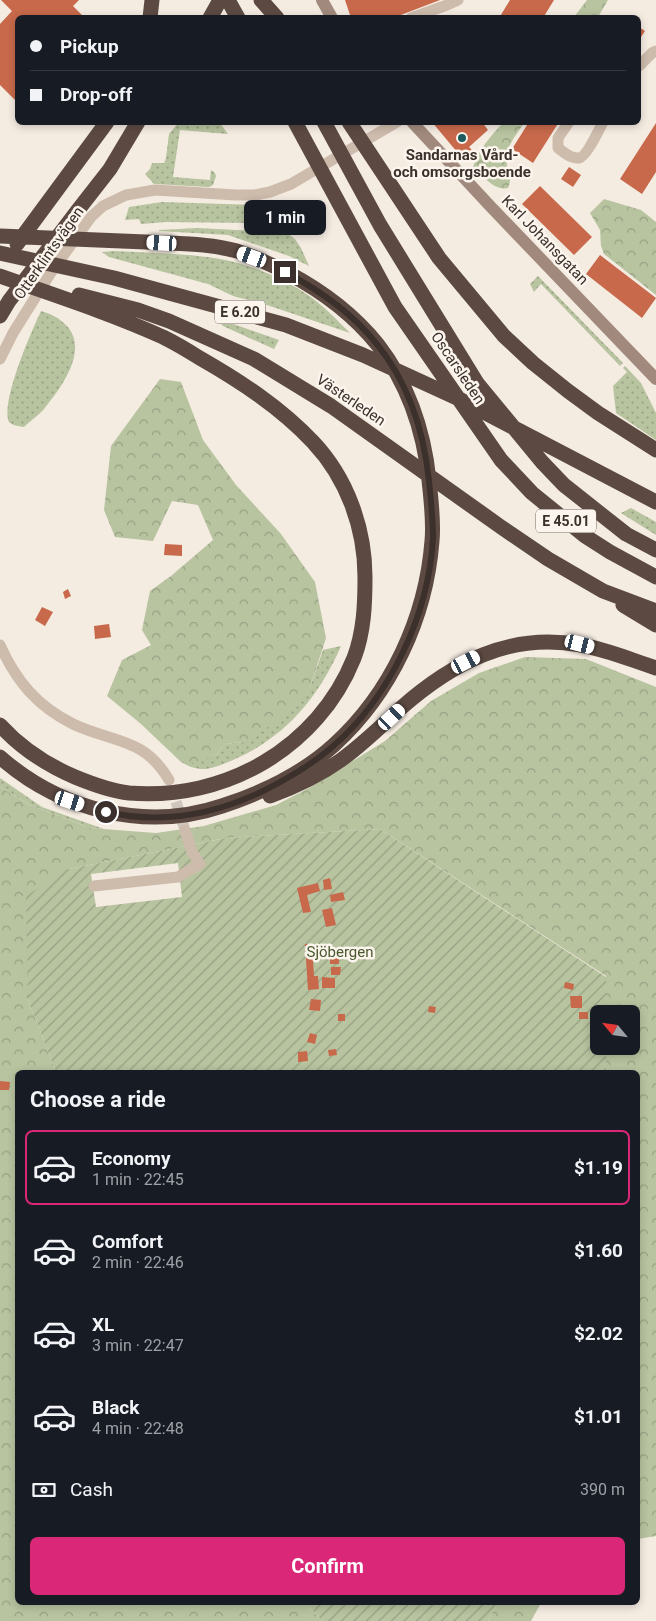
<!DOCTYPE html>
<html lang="en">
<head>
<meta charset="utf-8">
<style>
	body { margin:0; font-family:Roboto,sans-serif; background:#242831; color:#f1f3f6; height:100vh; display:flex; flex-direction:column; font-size:19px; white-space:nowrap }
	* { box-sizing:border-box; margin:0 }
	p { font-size:16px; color:#9ea1a6 }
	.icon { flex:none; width:28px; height:28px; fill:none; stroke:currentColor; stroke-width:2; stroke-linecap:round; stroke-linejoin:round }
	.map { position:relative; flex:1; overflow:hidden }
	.side { position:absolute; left:15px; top:1070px; width:625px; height:535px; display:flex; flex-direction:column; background:#171b24; border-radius:8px; box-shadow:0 2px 8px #0003 }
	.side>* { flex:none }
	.top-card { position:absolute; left:15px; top:15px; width:626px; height:110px; border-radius:8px; box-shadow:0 2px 8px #0003; display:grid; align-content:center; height:110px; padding:0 15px; background:#171b24 }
	.needle { width:32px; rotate:299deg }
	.buttons { position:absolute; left:590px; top:1005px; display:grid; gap:10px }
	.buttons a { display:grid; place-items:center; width:50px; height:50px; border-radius:8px; background:#171b24; box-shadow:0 2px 8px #0003; font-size:25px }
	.end { position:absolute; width:22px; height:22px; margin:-11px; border:6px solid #3b302b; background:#fff; box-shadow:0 0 0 2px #fff }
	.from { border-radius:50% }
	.bubble { position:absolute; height:35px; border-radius:8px; background:#171b24; box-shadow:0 2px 8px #0003; font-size:16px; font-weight:700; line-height:35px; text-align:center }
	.car { position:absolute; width:15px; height:30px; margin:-15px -8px; border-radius:6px; box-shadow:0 0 4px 1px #0007; background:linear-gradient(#fff 24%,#345 0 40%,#fff 0 76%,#345 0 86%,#fff 0) }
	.top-card b { display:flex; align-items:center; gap:18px; height:48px; font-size:19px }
	.top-card b+b { border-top:1px solid #363941 }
	.top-card i { width:12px; height:12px; background:#f1f3f6 }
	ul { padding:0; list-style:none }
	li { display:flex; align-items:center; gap:15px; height:75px; margin:0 10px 8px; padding:0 5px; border:2px solid transparent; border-radius:8px }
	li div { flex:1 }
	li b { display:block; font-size:19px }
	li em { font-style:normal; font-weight:700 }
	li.selected { border-color:#db2777 }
	li>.icon { width:45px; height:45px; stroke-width:1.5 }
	h2 { padding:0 15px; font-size:22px; line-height:60px }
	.pay { display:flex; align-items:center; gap:12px; height:55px; padding:0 15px; font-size:19px }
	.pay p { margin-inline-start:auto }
	.button { display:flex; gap:10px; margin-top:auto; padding:10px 15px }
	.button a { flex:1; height:58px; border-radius:8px; background:#db2777; color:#fff; font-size:20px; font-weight:700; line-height:58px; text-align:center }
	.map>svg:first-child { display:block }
</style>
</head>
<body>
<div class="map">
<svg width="656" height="1621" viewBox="0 0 656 1621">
	<defs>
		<pattern id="grass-dots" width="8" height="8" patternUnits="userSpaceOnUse" patternTransform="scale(1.25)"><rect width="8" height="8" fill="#b8c4a0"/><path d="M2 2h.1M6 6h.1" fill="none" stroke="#97a083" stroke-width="1.8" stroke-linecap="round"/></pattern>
		<pattern id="forest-crowns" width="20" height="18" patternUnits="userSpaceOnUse" patternTransform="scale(1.25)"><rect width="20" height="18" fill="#b8c4a0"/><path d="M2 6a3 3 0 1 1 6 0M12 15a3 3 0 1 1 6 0" fill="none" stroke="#97a083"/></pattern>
		<pattern id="garden-furrows" width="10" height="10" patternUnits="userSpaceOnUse" patternTransform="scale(1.25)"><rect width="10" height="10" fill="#b8c4a0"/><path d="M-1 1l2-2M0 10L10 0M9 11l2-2" fill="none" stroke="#97a083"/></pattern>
	</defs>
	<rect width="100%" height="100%" fill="#f4ebe1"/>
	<path fill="url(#grass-dots)" d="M178,123h42l8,11 -48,-4 -7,47 37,3 1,-10 4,3 1,3 -3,9 -4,2 -55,-3 -9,-10 5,-5 2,-6h12l2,-5 3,-24z
		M287,200c-7,15 -16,21 -32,23l-89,-1 -25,2 -2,-5 -14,1 4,-13 33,-5 96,3z
		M280,227l15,12 6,9 8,18 -20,-10 -61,-21 -69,-4v-1l38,-2 60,3 9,-1z
		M114,251c35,2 72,2 106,8 29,5 60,18 85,34 17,11 31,26 45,40l-86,-29 -31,-8 -25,-12 -99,-27 -7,-5z
		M538,276l85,87 -3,3 -79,-82 -7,8 -4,-8z
		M41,311c11,3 18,7 26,15 22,25 -6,62 -23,83 -5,6 -14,12 -20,18 -5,-1 -11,-1 -15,-5 -9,-19 22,-90 32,-111z
		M222,320l57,20 -5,9 -51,-23 -3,-3z
		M625,366l16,17 15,30v27l-40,-27 -3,-27 14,-14 -4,-4z
		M631,508l25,14v13l-35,-22z
		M341,646c-21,49 -55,91 -106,113 -11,5 -28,13 -40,9 -5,-1 -10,-4 -14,-6h14l22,-8 8,-10 19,-2 66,-55 13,-37z
		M0,778l42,29 62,22 -14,-1 -60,-23 -30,-18z"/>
	<path fill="url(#forest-crowns)" d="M587,0h21l-10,17h-24z
		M503,123h21c-6,9 -15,20 -17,31 -3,12 7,21 1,34 -15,3 -24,-12 -35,-21 5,-16 18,-32 30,-44z
		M604,199l37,11 15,12v73l-52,-41 -3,-8 -1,-16 -10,-17z
		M160,379l21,3 22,58 33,45 45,49 34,48 11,56 -16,49 -34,35 -32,20 -19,2 -8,10 -22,9 -14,-1 -40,-38 -34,-28 15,-36 29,-15 -9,-15 8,-39 21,-15 42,-36 -15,-35 -26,-4 -19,40 -38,-4 -11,-27 7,-64z
		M525,657l61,2 70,28v849l-18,3v-467h-32v-26h25v-32h-25v-38l-226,-147 -154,9 -157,31 -41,131 28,72h-38v530l288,1 16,18h-322v-834l30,18 60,23 66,5 48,-7 72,-21 35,-18 74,-46 46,-40 48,-28z
		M497,1603h44l-10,18h-43z"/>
	<path fill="url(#garden-furrows)" fill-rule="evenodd" d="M380,829l226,148v37h-7v32h7v26h-550l-28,-72 -2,-104 43,-27 157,-31zM178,863l4,34 -86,10 -5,-33z
		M306,1603h191l-9,18h-166z"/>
	<path fill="#c8694b" d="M1,0h78l-6,6 12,12h-67v81l-2,2 -16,-16v-61l12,-13z
		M345,0h95l-47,18h-42z
		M510,0h44l-11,18h-44z
		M639,27l6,4 -6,9z
		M432,122h50l6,8 -19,17 3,3 -10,8z
		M529,122h30l-26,41 -21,-14z
		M656,123v49l-14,22 -22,-15z
		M569,167l12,8 -8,12 -12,-8z
		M540,186l52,51 -18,18 -52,-51z
		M600,255l56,43 -14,20 -56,-44z
		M165,544l17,1v11l-18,-1z
		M68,589l3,7 -6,3 -2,-7z
		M42,607l11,5 -8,14 -10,-6z
		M109,624l2,13 -16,2 -1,-13z
		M330,878l2,11 -8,1 -1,-10z
		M318,883l2,8 -13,4 4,17 -8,1 -6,-25z
		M343,892l2,8 -14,2 -1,-7z
		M332,908l4,17 -10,2 -4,-17z
		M305,944h7l2,32h4l1,13 -11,1z
		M330,949h9v15h-9z
		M331,967h10l-1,8h-9z
		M322,977l13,1v10h-13z
		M565,982l9,2 -1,6 -9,-2z
		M570,996h12v12h-11z
		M311,999l10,1 -1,11 -11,-1z
		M429,1006l7,1 -1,6 -7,-1z
		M579,1012h9v7h-9z
		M338,1014h7v7h-7z
		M310,1033l7,2 -2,9 -8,-2z
		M336,1049l1,6 -8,1 -1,-6z
		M307,1051l1,10 -10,1v-10z
		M0,1081l10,1 -1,8h-9z"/>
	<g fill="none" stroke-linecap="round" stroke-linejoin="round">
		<path stroke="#cfc6bd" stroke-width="11" stroke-dasharray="11 5.5" stroke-linecap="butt" d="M171,786l14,44"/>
		<path stroke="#cdbbac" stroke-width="11" d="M411,18l36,-13 11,-5
			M639,66l13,-13 4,-2
			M569,122l-11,16v10c5,4 13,11 21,10 7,-1 20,-28 24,-36
			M0,359l13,-26 37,-59 41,-57 12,-11 23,-11 29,-5 81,5h19l15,-3 21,-8 106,-62
			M0,645c16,36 37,61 73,79 40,19 71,13 96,56
			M94,886l84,-9 22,-13 -8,-12 -7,-22"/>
		<path stroke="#a18a7d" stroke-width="12" d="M322,0l10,18
			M412,122l79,85 165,172"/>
		<path stroke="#5c4a42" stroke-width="15" d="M228,0l10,18
			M261,0l16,18
			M150,18l2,-18
			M210,18l10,-18
			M295,122l100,185 106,153 31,33 53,43 25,16 46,25
			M324,122l56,103 97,158 65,79 22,23 62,49 30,16
			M349,122l90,136 65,78 29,27 35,28 30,22 58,37
			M0,236c49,2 98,4 146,6 31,2 62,1 91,9 18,6 35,14 51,22 34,18 66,42 90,72 30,39 46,87 51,135 2,21 5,41 3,61 -6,77 -41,152 -98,204 -32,29 -72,48 -112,61 -77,26 -162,4 -222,-49
			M17,244l90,-122
			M0,253l114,25 172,47 77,30 96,44 197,103
			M0,276c54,19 110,37 163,61 12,6 24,13 35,20 42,24 82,50 115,85 34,36 52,86 52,135 0,27 -1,55 -11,81 -36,90 -129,143 -225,135 -18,-2 -37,-9 -54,-16 -28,-12 -54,-29 -75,-52
			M79,295l59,15 31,11 85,38 77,47 170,121 47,32 55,32 53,20
			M0,316l9,-15 69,-91 32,-41 28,-47
			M623,605l33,20
			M270,796c25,-9 50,-21 71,-36 22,-16 40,-34 60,-52 51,-45 109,-76 179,-63 26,4 51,15 76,23"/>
	</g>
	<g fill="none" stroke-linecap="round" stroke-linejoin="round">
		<path stroke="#3b302b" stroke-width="6" d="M106,812c54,12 108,3 157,-21 24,-12 48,-26 68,-43 59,-50 98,-134 102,-210 0,-19 -2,-38 -4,-57 -5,-49 -21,-99 -53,-138 -24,-30 -57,-53 -91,-71"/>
	</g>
	<circle fill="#1f5a5e" stroke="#fbf5ee" stroke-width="2" cx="462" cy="138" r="5"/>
	<g text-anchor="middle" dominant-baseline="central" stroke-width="5" stroke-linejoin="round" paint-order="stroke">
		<g fill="#fbf5ee" stroke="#756b66" stroke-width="1">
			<rect x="215" y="300.5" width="50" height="23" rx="4"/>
			<rect x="536" y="509.5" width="60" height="23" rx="4"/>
		</g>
		<g font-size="14" font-weight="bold" fill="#3b302b">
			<text x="240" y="312">E 6.20</text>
			<text x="566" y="521">E 45.01</text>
		</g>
		<g font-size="15" font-weight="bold" fill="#3b302b" stroke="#fbf5ee">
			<text x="462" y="155">Sandarnas Vård-<tspan x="462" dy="17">och omsorgsboende</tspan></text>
		</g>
		<g font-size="15" fill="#3b302b" stroke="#fbf5ee">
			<text transform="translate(545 240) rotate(46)">Karl Johansgatan</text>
			<text transform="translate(49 253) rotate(-55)">Otterklintsvägen</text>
			<text transform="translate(458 368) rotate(56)">Oscarsleden</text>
			<text transform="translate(351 400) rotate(34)">Västerleden</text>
		</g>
		<g font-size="15" fill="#4a5a2e" stroke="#fbf5ee">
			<text x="340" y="952">Sjöbergen</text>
		</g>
	</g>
</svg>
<div class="buttons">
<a><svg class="needle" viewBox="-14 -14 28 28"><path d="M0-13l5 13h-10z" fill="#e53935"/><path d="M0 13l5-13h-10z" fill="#9ea1a6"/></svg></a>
</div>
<i class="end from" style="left:106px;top:812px"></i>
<i class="end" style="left:285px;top:272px"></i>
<div class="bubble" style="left:244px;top:200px;width:82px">1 min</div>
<i class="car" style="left:162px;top:243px;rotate:273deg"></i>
<i class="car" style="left:252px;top:257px;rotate:290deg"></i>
<i class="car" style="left:580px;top:644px;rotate:104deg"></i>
<i class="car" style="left:466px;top:662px;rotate:63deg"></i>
<i class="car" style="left:392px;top:717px;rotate:47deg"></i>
<i class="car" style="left:70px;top:801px;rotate:108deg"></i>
<div class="top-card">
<b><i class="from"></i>Pickup</b>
<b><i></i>Drop-off</b>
</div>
<section class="side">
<h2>Choose a ride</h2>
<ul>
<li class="selected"><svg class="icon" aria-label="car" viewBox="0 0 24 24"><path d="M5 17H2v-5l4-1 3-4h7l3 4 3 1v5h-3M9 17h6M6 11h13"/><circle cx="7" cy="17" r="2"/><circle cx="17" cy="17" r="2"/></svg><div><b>Economy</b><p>1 min · 22:45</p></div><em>$1.19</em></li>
<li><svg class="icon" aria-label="car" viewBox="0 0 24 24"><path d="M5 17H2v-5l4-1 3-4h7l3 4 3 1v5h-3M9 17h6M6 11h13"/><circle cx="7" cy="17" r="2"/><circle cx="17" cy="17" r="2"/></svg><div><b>Comfort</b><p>2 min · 22:46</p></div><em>$1.60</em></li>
<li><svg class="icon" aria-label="car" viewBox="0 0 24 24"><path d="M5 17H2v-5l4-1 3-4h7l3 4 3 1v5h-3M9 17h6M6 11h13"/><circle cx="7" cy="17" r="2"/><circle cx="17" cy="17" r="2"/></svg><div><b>XL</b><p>3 min · 22:47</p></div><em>$2.02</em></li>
<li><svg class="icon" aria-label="car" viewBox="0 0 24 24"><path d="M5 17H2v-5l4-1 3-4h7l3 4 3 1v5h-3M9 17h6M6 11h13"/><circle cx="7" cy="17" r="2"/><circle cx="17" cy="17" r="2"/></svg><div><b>Black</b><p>4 min · 22:48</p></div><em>$1.01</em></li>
</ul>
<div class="pay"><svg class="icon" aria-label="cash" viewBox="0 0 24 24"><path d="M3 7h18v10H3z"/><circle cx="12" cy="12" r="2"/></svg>Cash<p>390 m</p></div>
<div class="button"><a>Confirm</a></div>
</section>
</div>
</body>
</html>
